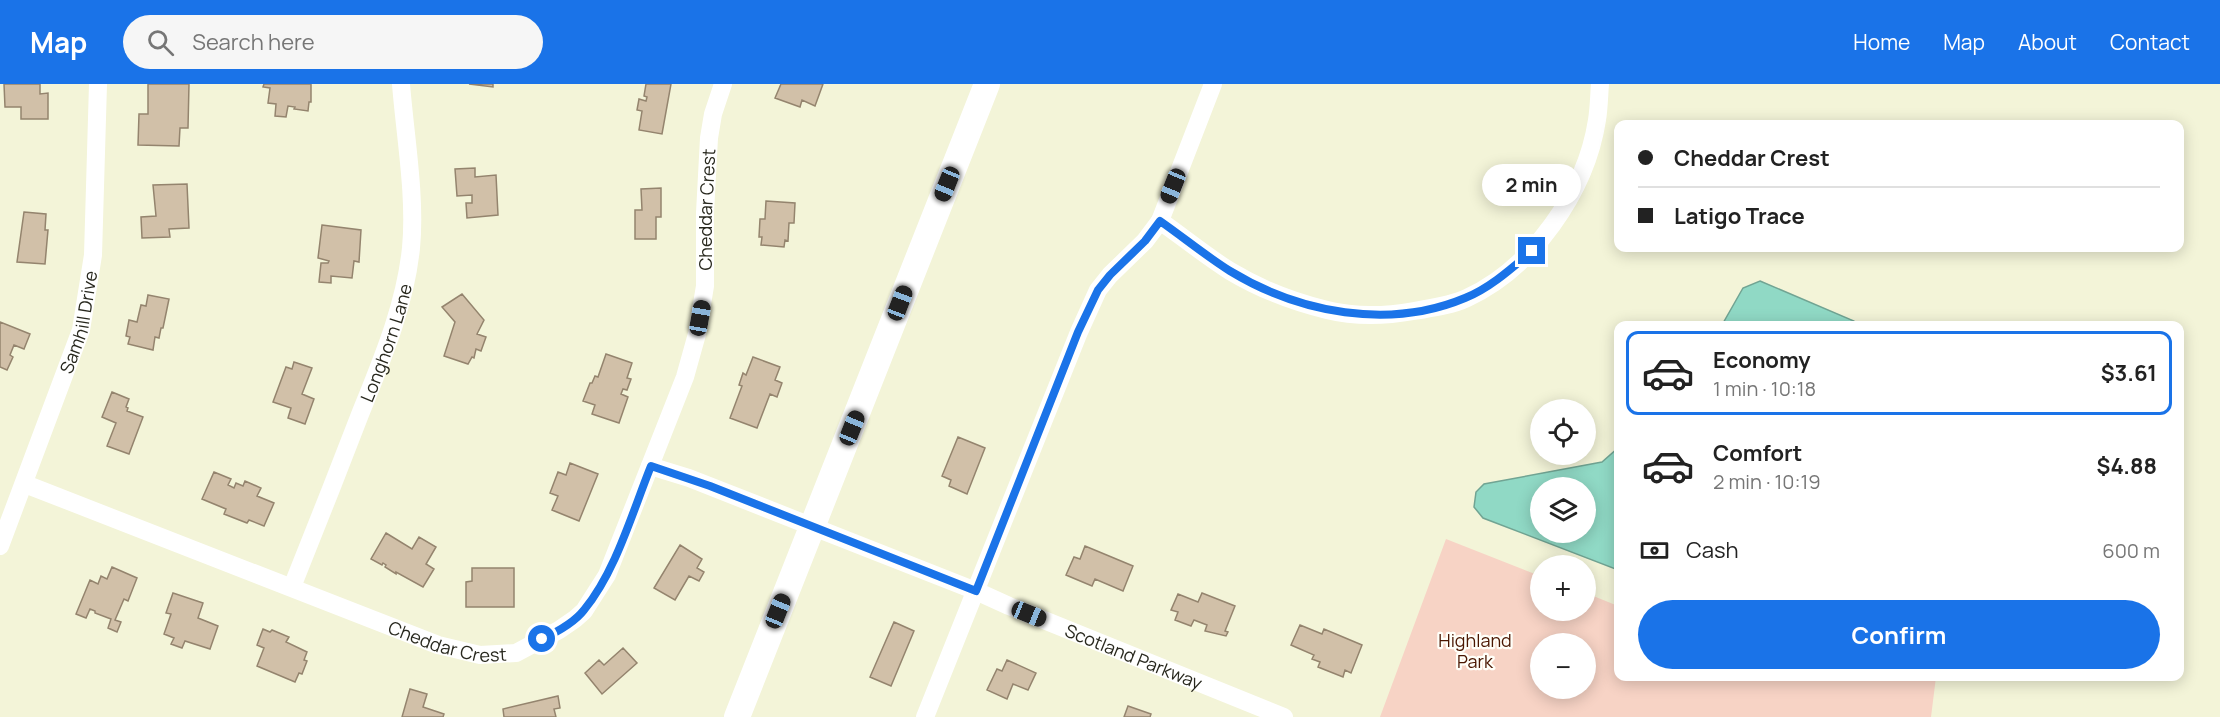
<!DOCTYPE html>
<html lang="en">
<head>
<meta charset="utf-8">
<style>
	body { margin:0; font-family:Manrope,sans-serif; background:#f6f6f6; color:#222; height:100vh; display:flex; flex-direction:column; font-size:22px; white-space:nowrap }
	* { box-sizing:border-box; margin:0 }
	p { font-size:20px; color:#767676 }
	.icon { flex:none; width:33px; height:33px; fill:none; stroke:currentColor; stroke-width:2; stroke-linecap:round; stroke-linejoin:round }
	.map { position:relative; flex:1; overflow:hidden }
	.sheet { position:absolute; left:1614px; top:237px; width:570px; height:360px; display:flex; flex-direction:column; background:#fff; border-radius:12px; box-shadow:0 3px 15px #0003 }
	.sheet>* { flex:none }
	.banner { position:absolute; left:1614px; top:36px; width:570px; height:132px; border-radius:12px; box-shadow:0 3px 15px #0003; display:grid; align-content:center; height:132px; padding:0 24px; background:#fff }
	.tools { position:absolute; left:1530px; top:315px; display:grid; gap:12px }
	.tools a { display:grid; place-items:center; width:66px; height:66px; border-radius:50%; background:#fff; box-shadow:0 3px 15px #0003; font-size:30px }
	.end { position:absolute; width:27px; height:27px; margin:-14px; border:8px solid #1a73e8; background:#fff; box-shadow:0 0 0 3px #fff }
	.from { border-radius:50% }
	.bubble { position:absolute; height:42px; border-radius:21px; background:#fff; box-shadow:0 3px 15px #0003; font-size:20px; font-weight:700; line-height:42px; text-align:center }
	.car { position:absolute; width:18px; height:36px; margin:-18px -9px; border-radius:8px; box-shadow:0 0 4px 2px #0007; background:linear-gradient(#222 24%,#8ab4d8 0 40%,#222 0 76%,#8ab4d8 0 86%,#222 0) }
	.banner b { display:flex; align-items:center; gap:21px; height:57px; font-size:22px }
	.banner b+b { border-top:2px solid #e0e0e0 }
	.banner i { width:15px; height:15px; background:#222 }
	ul { padding:10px 0 0; list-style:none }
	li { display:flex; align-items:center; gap:18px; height:84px; margin:0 12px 9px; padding:0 12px; border:3px solid transparent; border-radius:12px }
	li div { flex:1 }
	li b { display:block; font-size:22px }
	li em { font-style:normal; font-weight:700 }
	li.current { border-color:#1a73e8 }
	li>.icon { width:54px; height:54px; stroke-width:1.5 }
	.pay { display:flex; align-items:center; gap:15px; height:66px; padding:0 24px; font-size:22px }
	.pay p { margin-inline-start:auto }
	.primary-button { display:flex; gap:12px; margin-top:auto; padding:12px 24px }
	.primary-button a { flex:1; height:69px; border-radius:36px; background:#1a73e8; color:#fff; font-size:24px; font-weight:700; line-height:69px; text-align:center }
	header { display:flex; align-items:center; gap:36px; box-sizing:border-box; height:84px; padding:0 30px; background:#1a73e8; color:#fff }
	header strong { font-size:28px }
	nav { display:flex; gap:33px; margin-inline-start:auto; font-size:21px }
	.search { width:420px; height:54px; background:#f6f6f6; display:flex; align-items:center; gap:15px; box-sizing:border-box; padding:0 21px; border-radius:33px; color:#767676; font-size:22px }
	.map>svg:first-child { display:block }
</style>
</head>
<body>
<header>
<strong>Map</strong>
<div class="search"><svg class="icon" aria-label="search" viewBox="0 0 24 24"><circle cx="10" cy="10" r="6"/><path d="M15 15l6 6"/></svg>Search here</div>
<nav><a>Home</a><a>Map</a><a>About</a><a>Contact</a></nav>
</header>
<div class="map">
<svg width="2220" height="633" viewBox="0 0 2220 633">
	<rect width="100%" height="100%" fill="#f3f4d8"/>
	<path fill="#f7d3c5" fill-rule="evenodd" d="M1446,455l94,37v34h46v-17l32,13v70l318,1 -5,40h-551zM1540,560h46v44h-46z"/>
	<path fill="#90d9c5" stroke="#71a493" stroke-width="1.5" fill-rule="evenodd" d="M1760,197l94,40 3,4h-135l21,-37z
		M1618,364v122l-135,-52 -9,-11 2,-15 8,-8 118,-22zM1540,404h46v44h-46z"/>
	<path fill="#d1c0a8" stroke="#94846e" stroke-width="1.5" d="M4,0h36v10l8,-1v26h-27v-12h-16z
		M148,0h41l-1,44h-8l-1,18 -41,-1 1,-31h9z
		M264,0h47v18h-2l-1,9 -14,-2 1,-2 -7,-1 -2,11 -11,-1 1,-12 -8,-1 2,-15 -7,-1z
		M469,0h24v3z
		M646,0h25l-9,50 -23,-4 3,-19 -5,-1 2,-11 7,2 1,-4 -3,-1z
		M781,0h42l-8,22 -13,-6 -2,7 -25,-9z
		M475,84v9l21,-2 2,40 -31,3 -1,-15h6v-8l-15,1 -2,-27z
		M187,100l2,44 -20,1 1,8 -28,1 -1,-21 15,-1 -3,-31z
		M661,104v29h-5v22h-21v-29h7l-1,-21z
		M766,117l29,2 -1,20h-5l-1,18 -3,-1 -1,7 -23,-2 1,-8h-3l1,-18h5z
		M24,128l22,2 -1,16h3l-3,34 -28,-2z
		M322,141l39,5 -2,32 -5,-1 -2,17 -21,-2v7l-12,-1 2,-19h7l1,-2 -11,-3z
		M462,210l22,26 -7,14 9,3 -5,14 -5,-2 -2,9 -2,-1 -4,7 -24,-8 11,-34 -13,-15z
		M148,211l21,4 -6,29h-2l-2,10 -4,-1 -2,13 -25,-6 2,-7 -4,-1 3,-16 8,2 4,-17 5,1z
		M0,238l30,12 -6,15 -10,-4 -4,10 3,2 -6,13 -7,-3z
		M606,270l26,9 -5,15 4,1 -4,11 -4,-1 -2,5 7,3 -9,26 -27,-9 3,-9 -12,-4 7,-18h2l3,-7 3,1z
		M753,273l27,10 -5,13 7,3 -5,14 -7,-3 -13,34 -27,-10 12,-32 -3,-1 4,-12 3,2z
		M294,278l18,6 -10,26 12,5 -9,25 -17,-6 3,-10 -18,-6 13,-35 6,2z
		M112,308l17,7 -3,8 2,1 -1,3 16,6 -14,37 -22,-8 9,-23 -14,-6z
		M958,353l27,11 -18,46 -18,-8 2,-6 -9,-4z
		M570,379l28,11 -19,47 -27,-11 6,-14 -8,-3 8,-21 8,3z
		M214,388l17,7 -3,6 6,3 2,-5 7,3 2,-5 16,7 -4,8 17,7 -10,23 -15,-6 -2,3 -23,-9 2,-5 -24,-10z
		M386,449l26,16 7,-12 17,10 -10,17 8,5 -11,18 -27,-15v2l-11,-7 1,-2 -3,-2 -1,2 -11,-6z
		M680,461l22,14 -5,9 7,4 -5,9 -10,-5 -14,24 -21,-12z
		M1085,462l48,20 -10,25 -28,-12 -3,7 -26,-11 8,-18 6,2z
		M112,483l25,11 -9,23 -4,-2 -9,21 6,2 -4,10 -9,-4 3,-9 -16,-6v-2l-5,-2 -4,9 -10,-4 14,-34 8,4 3,-8 6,3z
		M472,484h42v39h-48v-25l6,-1z
		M173,509l30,10 -5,15 20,8 -8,23 -25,-8 -3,7 -11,-4 3,-6 -10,-4 7,-20 -5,-1z
		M1202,509l33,13 -10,25 3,1 -2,4 -21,-5 2,-6 -13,-5 -3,6 -16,-6 3,-8 -7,-2 7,-16 20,8z
		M894,538l20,9 -23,55 -21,-9z
		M1300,541l22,9 2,-5 38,16 -11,28 -6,-3 -2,7 -25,-10 2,-5 -8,-3 2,-4 -23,-10z
		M263,545l7,3 2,-2 17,7 -3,5 21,10 -3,8 3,1 -5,13 -3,-1 -4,9 -38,-16 7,-18 -7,-3z
		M623,564l14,15 -35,31 -17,-21 14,-13 5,5z
		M1007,576l29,13 -8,17 -15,-6 -6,15 -20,-9 10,-21 5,2z
		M410,605l17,5 -4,13 21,7 -1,3h-41z
		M558,612l2,12 -6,1 2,8h-52l-1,-8z
		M1128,622l23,8 -1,3h-26z"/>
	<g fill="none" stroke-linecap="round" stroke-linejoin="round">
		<g stroke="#fff" stroke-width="18">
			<path d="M1160,137c23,16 46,35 70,50 30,18 64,31 97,39 28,7 59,6 87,1 17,-3 36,-5 53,-13 65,-30 119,-106 130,-178 2,-12 2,-24 3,-36"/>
			<path id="s1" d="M650,382l39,12 287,113 33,15 275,111"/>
			<path id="s2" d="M25,400l413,161 42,10 36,-2 43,-23 16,-11 9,-8 23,-36 78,-198 12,-43 8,-48v-73l4,-75 4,-24 10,-30"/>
			<path id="s3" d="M0,462l81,-216 12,-75 5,-171"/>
			<path id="s4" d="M292,503c23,-57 45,-113 67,-170 22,-55 46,-110 52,-169 5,-51 -6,-113 -10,-164"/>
			<path d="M925,633l154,-385 19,-42 12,-15 35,-34 15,-20 53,-137"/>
		</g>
		<path stroke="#fff" stroke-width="26" d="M737,633l250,-633"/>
	</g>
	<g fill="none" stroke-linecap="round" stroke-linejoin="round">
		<path stroke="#1a73e8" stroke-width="8" d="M542,555c15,-7 32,-16 42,-29 32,-39 48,-97 67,-144l59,20 266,105 102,-259 20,-42 12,-15 35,-34 15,-20c23,16 46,35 70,50 69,42 159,59 235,27 25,-10 47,-30 67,-47"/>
	</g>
	<g text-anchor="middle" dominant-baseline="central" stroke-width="4.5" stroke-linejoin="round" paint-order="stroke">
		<g font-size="18" fill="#28281e" stroke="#fffff9">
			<text stroke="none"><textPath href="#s2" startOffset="1028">Cheddar Crest</textPath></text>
			<text stroke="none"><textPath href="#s3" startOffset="238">Samhill Drive</textPath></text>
			<text stroke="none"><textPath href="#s4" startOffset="262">Longhorn Lane</textPath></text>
			<text stroke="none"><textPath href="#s2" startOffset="452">Cheddar Crest</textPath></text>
			<text stroke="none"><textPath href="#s1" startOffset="520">Scotland Parkway</textPath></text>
		</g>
		<g font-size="18" fill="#4a1600" stroke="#fffff9">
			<text x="1475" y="556">Highland<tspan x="1475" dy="21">Park</tspan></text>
		</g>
	</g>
</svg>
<div class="tools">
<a><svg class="icon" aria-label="locate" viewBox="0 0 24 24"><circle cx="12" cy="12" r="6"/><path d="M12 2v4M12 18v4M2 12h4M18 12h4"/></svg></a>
<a><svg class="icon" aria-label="layers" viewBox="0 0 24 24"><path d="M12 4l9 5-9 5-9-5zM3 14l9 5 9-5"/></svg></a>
<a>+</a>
<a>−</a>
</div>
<i class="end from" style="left:542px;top:555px"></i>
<i class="end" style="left:1532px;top:167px"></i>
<div class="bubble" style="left:1482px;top:80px;width:99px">2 min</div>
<i class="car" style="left:947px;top:100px;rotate:202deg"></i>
<i class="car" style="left:1173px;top:102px;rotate:202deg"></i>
<i class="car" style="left:900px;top:219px;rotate:21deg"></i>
<i class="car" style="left:700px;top:234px;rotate:10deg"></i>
<i class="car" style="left:852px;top:344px;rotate:22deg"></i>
<i class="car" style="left:778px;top:527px;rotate:22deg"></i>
<i class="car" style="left:1029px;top:530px;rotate:112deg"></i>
<div class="banner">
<b><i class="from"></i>Cheddar Crest</b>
<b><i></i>Latigo Trace</b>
</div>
<section class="sheet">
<ul>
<li class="current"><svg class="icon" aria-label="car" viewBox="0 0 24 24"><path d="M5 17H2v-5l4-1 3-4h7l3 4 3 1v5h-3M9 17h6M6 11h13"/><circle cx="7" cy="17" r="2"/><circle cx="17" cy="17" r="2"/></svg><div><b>Economy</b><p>1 min · 10:18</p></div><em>$3.61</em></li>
<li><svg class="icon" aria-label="car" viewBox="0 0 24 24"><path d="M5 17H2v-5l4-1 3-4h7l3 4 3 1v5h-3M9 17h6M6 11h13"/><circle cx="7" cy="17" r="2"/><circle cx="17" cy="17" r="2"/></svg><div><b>Comfort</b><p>2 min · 10:19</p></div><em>$4.88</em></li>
</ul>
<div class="pay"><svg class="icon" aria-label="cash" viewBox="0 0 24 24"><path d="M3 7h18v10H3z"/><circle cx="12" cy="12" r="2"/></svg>Cash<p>600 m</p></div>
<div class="primary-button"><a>Confirm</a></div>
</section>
</div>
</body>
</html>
